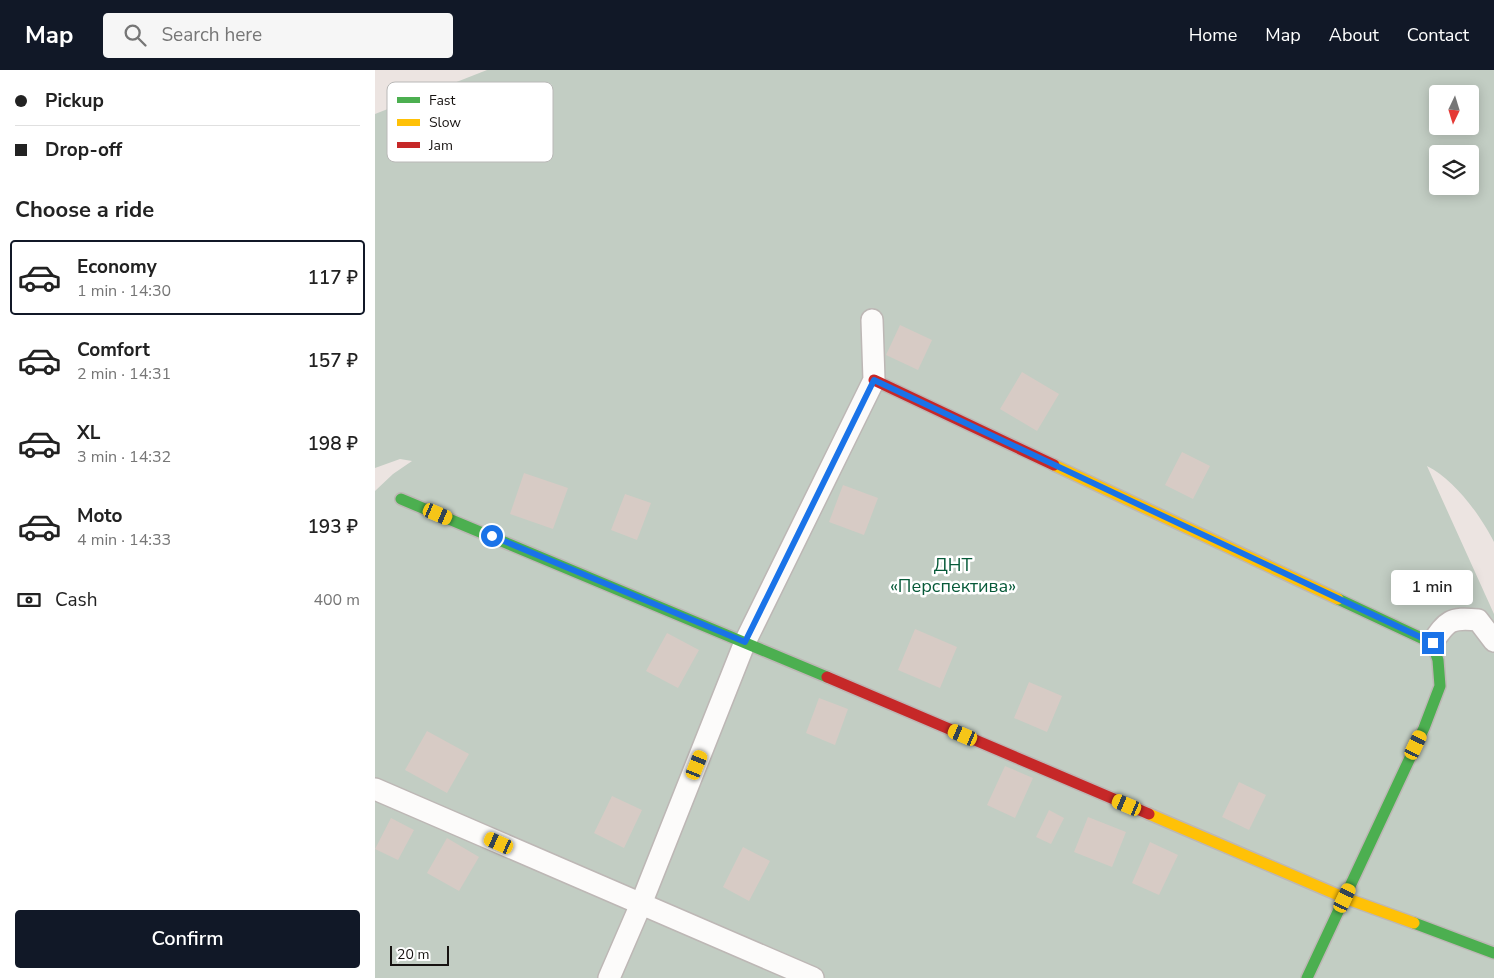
<!DOCTYPE html>
<html lang="en">
<head>
<meta charset="utf-8">
<style>
	body { margin:0; font-family:"Nunito Sans",sans-serif; background:#f6f6f6; color:#222; height:100vh; display:flex; flex-direction:column; font-size:19px; white-space:nowrap }
	* { box-sizing:border-box; margin:0 }
	p { font-size:16px; color:#767676 }
	.icon { flex:none; width:28px; height:28px; fill:none; stroke:currentColor; stroke-width:2; stroke-linecap:round; stroke-linejoin:round }
	.map { position:relative; flex:1; overflow:hidden }
	.details { display:flex; flex-direction:column; background:#fff; width:375px }
	.details>* { flex:none }
	.top-card { display:grid; align-content:center; height:110px; padding:0 15px; background:#fff }
	.needle { width:32px; rotate:184deg }
	.controls { position:absolute; left:1054px; top:15px; display:grid; gap:10px }
	.controls a { display:grid; place-items:center; width:50px; height:50px; border-radius:5px; background:#fff; box-shadow:0 2px 12px #0003; font-size:25px }
	.scale { position:absolute; left:15px; bottom:12px; width:59px; box-sizing:border-box; padding-left:5px; border:2px solid #161210; border-top:0; font-size:14px; line-height:18px; white-space:nowrap; color:#161210; -webkit-text-stroke:4px #fff; paint-order:stroke }
	.end { position:absolute; width:22px; height:22px; margin:-11px; border:6px solid #1a73e8; background:#fff; box-shadow:0 0 0 2px #fff }
	.from { border-radius:50% }
	.bubble { position:absolute; height:35px; border-radius:5px; background:#fff; box-shadow:0 2px 12px #0003; font-size:16px; font-weight:600; line-height:35px; text-align:center }
	.car { position:absolute; width:15px; height:30px; margin:-15px -8px; border-radius:6px; box-shadow:0 0 4px 1px #0007; background:linear-gradient(#f5c518 24%,#345 0 40%,#f5c518 0 76%,#345 0 86%,#f5c518 0) }
	.top-card b { display:flex; align-items:center; gap:18px; height:48px; font-size:19px }
	.top-card b+b { border-top:1px solid #e0e0e0 }
	.top-card i { width:12px; height:12px; background:#222 }
	ul { padding:0; list-style:none }
	li { display:flex; align-items:center; gap:15px; height:75px; margin:0 10px 8px; padding:0 5px; border:2px solid transparent; border-radius:5px }
	li div { flex:1 }
	li b { display:block; font-size:19px }
	li em { font-style:normal; font-weight:600 }
	li.selected { border-color:#111827 }
	li>.icon { width:45px; height:45px; stroke-width:1.5 }
	h2 { padding:0 15px; font-size:22px; line-height:60px }
	.pay { display:flex; align-items:center; gap:12px; height:55px; padding:0 15px; font-size:19px }
	.pay p { margin-inline-start:auto }
	.primary-button { display:flex; gap:10px; margin-top:auto; padding:10px 15px }
	.primary-button a { flex:1; height:58px; border-radius:5px; background:#111827; color:#fff; font-size:20px; font-weight:600; line-height:58px; text-align:center }
	header { display:flex; align-items:center; gap:30px; box-sizing:border-box; height:70px; padding:0 25px; background:#111827; color:#fff }
	header strong { font-size:24px }
	nav { display:flex; gap:28px; margin-inline-start:auto; font-size:18px }
	.search { width:350px; height:45px; background:#f6f6f6; display:flex; align-items:center; gap:12px; box-sizing:border-box; padding:0 18px; border-radius:5px; color:#767676; font-size:19px }
	main { display:flex; flex:1; min-height:0 }
	.map>svg:first-child { display:block }
</style>
</head>
<body>
<header>
<strong>Map</strong>
<div class="search"><svg class="icon" aria-label="search" viewBox="0 0 24 24"><circle cx="10" cy="10" r="6"/><path d="M15 15l6 6"/></svg>Search here</div>
<nav><a>Home</a><a>Map</a><a>About</a><a>Contact</a></nav>
</header>
<main>
<section class="details">
<div class="top-card">
<b><i class="from"></i>Pickup</b>
<b><i></i>Drop-off</b>
</div>
<h2>Choose a ride</h2>
<ul>
<li class="selected"><svg class="icon" aria-label="car" viewBox="0 0 24 24"><path d="M5 17H2v-5l4-1 3-4h7l3 4 3 1v5h-3M9 17h6M6 11h13"/><circle cx="7" cy="17" r="2"/><circle cx="17" cy="17" r="2"/></svg><div><b>Economy</b><p>1 min · 14:30</p></div><em>117 ₽</em></li>
<li><svg class="icon" aria-label="car" viewBox="0 0 24 24"><path d="M5 17H2v-5l4-1 3-4h7l3 4 3 1v5h-3M9 17h6M6 11h13"/><circle cx="7" cy="17" r="2"/><circle cx="17" cy="17" r="2"/></svg><div><b>Comfort</b><p>2 min · 14:31</p></div><em>157 ₽</em></li>
<li><svg class="icon" aria-label="car" viewBox="0 0 24 24"><path d="M5 17H2v-5l4-1 3-4h7l3 4 3 1v5h-3M9 17h6M6 11h13"/><circle cx="7" cy="17" r="2"/><circle cx="17" cy="17" r="2"/></svg><div><b>XL</b><p>3 min · 14:32</p></div><em>198 ₽</em></li>
<li><svg class="icon" aria-label="car" viewBox="0 0 24 24"><path d="M5 17H2v-5l4-1 3-4h7l3 4 3 1v5h-3M9 17h6M6 11h13"/><circle cx="7" cy="17" r="2"/><circle cx="17" cy="17" r="2"/></svg><div><b>Moto</b><p>4 min · 14:33</p></div><em>193 ₽</em></li>
</ul>
<div class="pay"><svg class="icon" aria-label="cash" viewBox="0 0 24 24"><path d="M3 7h18v10H3z"/><circle cx="12" cy="12" r="2"/></svg>Cash<p>400 m</p></div>
<div class="primary-button"><a>Confirm</a></div>
</section>
<div class="map">
<svg width="1119" height="908" viewBox="0 0 1119 908">
	<rect width="100%" height="100%" fill="#ece4e1"/>
	<path fill="#c2cdc3" fill-rule="evenodd" d="M112,0h1007v472c-13,-26 -40,-63 -67,-76l67,148v364h-1119v-487l18,-17 19,-13 -12,-2 -25,9v-354zM1062,24h33v32h-33zM1062,84h33v32h-33z"/>
	<path fill="#d7cbc5" d="M525,255l32,15 -14,30 -32,-15z
		M647,302l37,22 -22,37 -37,-22z
		M807,382l28,14 -17,33 -28,-14z
		M149,403l44,15 -15,41 -43,-15z
		M468,415l35,13 -14,37 -35,-13z
		M250,424l26,9 -14,37 -26,-10z
		M540,559l42,18 -17,41 -42,-18z
		M292,563l32,17 -21,38 -32,-17z
		M654,612l33,14 -15,36 -33,-14z
		M444,628l29,11 -13,36 -29,-12z
		M52,661l42,23 -22,39 -42,-23z
		M630,696l28,12 -18,40 -28,-13z
		M864,712l27,13 -17,35 -27,-13z
		M237,726l30,14 -18,38 -30,-15z
		M674,740l15,8 -13,26 -15,-7z
		M713,747l38,15 -14,35 -38,-15z
		M16,748l23,12 -16,30 -23,-11z
		M72,768l32,19 -20,34 -32,-18z
		M775,772l28,13 -19,40 -27,-12z
		M368,777l27,14 -21,40 -26,-14z"/>
	<g fill="none" stroke-linecap="round" stroke-linejoin="round">
		<defs>
			<path id="street" d="M1057,573c15,-22 18,-26 46,-23l16,21
				M0,719l438,189
				M234,908l32,-74 104,-262 129,-262 -2,-60"/>
			<path id="fast" d="M26,429l426,178
				M1039,853l80,30
				M932,908l117,-250 16,-42 -2,-26 -6,-17 -94,-44"/>
			<path id="slow" d="M679,395l284,134
				M774,744l196,84 69,25"/>
			<path id="jam" d="M499,310l180,85
				M452,607l322,137"/>
		</defs>
		<use href="#street" stroke="#bdb7b5" stroke-width="24"/>
		<use href="#fast" stroke="#bdb7b5" stroke-width="14"/>
		<use href="#slow" stroke="#bdb7b5" stroke-width="14"/>
		<use href="#jam" stroke="#bdb7b5" stroke-width="14"/>
		<use href="#street" stroke="#fcfbfa" stroke-width="21"/>
		<use href="#fast" stroke="#4caf50" stroke-width="11"/>
		<use href="#slow" stroke="#ffc107" stroke-width="11"/>
		<use href="#jam" stroke="#c62828" stroke-width="11"/>
	</g>
	<g fill="none" stroke-linecap="round" stroke-linejoin="round">
		<path stroke="#1a73e8" stroke-width="6" d="M117,466l253,106 129,-262 559,263"/>
	</g>
	<g text-anchor="middle" dominant-baseline="central" stroke-width="5" stroke-linejoin="round" paint-order="stroke">
		<g font-size="18" fill="#075a39" stroke="#fff">
			<text x="578" y="495">ДНТ<tspan x="578" dy="21">«Перспектива»</tspan></text>
		</g>
	</g>
	<rect x="12" y="12" width="166" height="80" rx="8" fill="#fff" stroke="#b9b8b7" stroke-width="1"/>
	<rect x="22" y="27" width="23" height="6" fill="#4caf50"/>
	<rect x="22" y="49" width="23" height="7" fill="#ffc107"/>
	<rect x="22" y="72" width="23" height="6" fill="#c62828"/>
	<g font-size="14" fill="#161210">
		<text x="54" y="35">Fast</text>
		<text x="54" y="57">Slow</text>
		<text x="54" y="80">Jam</text>
	</g>
</svg>
<div class="controls">
<a><svg class="needle" viewBox="-14 -14 28 28"><path d="M0-13l5 13h-10z" fill="#e53935"/><path d="M0 13l5-13h-10z" fill="#767676"/></svg></a>
<a><svg class="icon" aria-label="layers" viewBox="0 0 24 24"><path d="M12 4l9 5-9 5-9-5zM3 14l9 5 9-5"/></svg></a>
</div>
<div class="scale">20 m</div>
<i class="end from" style="left:117px;top:466px"></i>
<i class="end" style="left:1058px;top:573px"></i>
<div class="bubble" style="left:1016px;top:500px;width:82px">1 min</div>
<i class="car" style="left:63px;top:444px;rotate:113deg"></i>
<i class="car" style="left:588px;top:665px;rotate:293deg"></i>
<i class="car" style="left:1041px;top:675px;rotate:25deg"></i>
<i class="car" style="left:322px;top:695px;rotate:22deg"></i>
<i class="car" style="left:752px;top:735px;rotate:293deg"></i>
<i class="car" style="left:124px;top:773px;rotate:294deg"></i>
<i class="car" style="left:970px;top:828px;rotate:25deg"></i>
</div>
</main>
</body>
</html>
